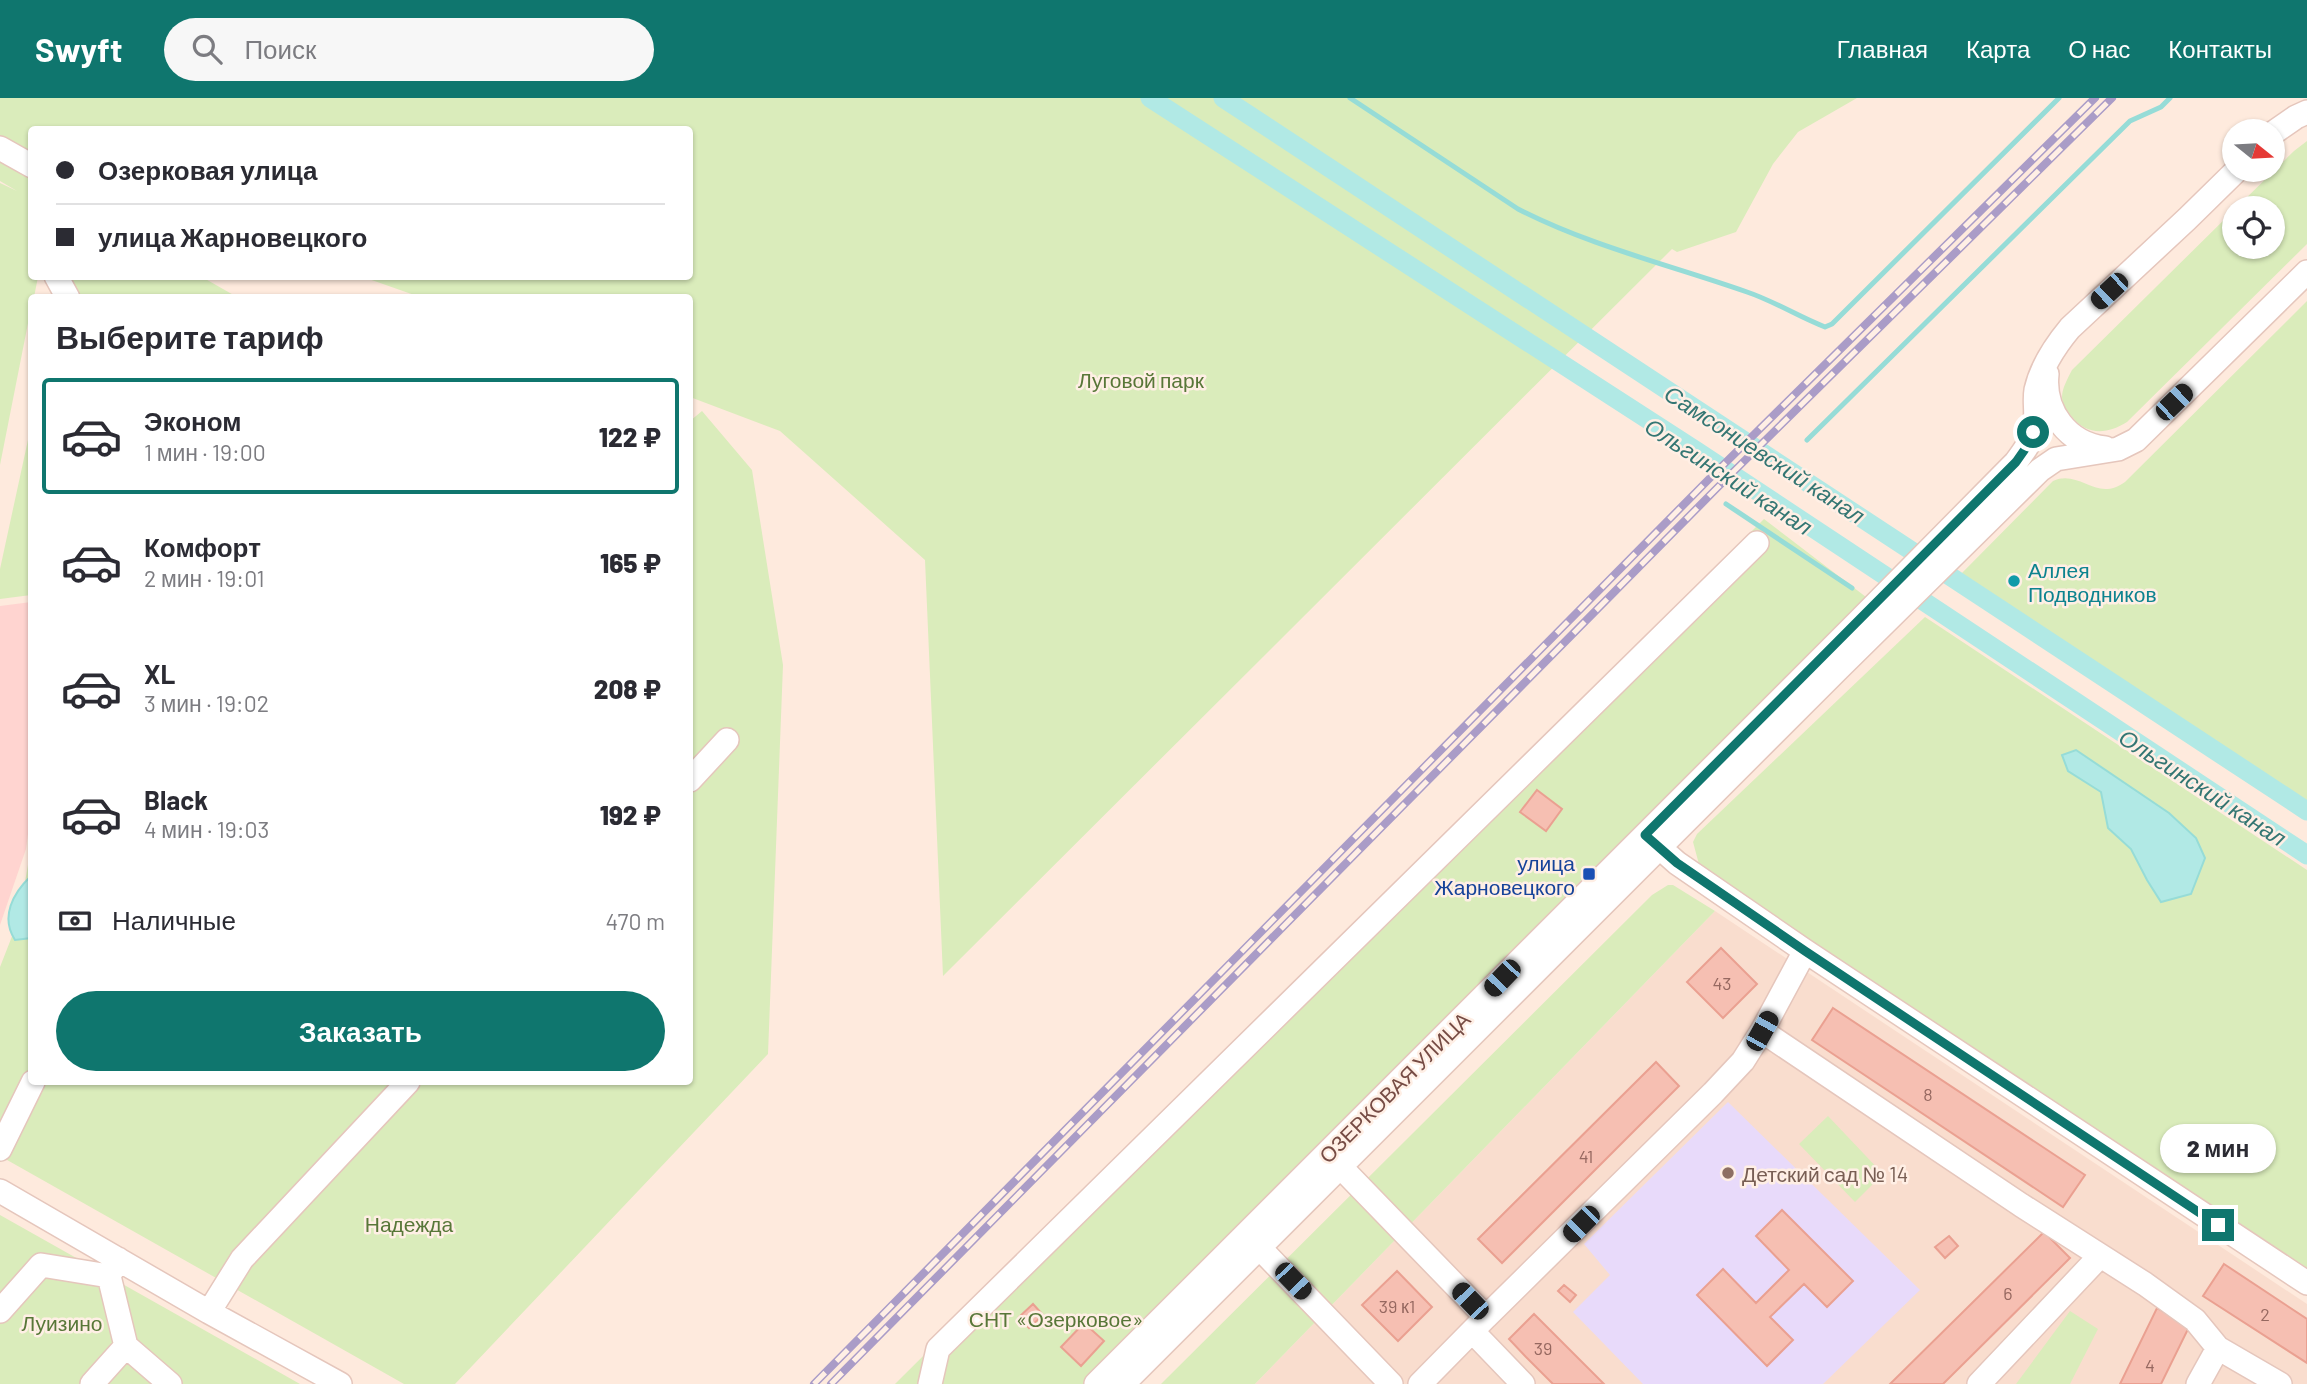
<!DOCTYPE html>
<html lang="ru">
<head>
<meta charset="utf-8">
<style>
	body { margin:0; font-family:Barlow,sans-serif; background:#f7f7f7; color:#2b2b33; height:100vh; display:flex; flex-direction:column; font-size:26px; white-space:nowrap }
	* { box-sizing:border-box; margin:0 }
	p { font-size:23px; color:#7c7c81 }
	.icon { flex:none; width:38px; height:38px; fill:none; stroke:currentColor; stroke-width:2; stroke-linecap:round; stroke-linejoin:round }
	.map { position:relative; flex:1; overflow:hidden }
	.side { position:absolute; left:28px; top:196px; width:665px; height:791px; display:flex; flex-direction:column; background:#fff; border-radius:7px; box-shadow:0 2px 5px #0004 }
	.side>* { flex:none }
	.hud { position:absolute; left:28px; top:28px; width:665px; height:154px; border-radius:7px; box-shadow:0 2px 5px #0004; display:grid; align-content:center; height:154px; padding:0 28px; background:#fff }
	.needle { width:46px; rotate:108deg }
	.fabs { position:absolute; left:2222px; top:21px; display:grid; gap:14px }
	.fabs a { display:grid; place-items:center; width:63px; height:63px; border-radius:50%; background:#fff; box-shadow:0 2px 5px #0004; font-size:35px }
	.end { position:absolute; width:32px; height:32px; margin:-16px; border:9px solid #0f766e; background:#fff; box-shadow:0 0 0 4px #fff }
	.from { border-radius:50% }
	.bubble { position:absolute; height:49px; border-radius:24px; background:#fff; box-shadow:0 2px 5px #0004; font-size:23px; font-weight:800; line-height:49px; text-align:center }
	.car { position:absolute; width:21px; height:42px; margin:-21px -10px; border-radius:9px; box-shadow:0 0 5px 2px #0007; background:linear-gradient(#222 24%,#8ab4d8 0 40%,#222 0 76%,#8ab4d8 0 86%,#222 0) }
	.hud b { display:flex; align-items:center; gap:24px; height:66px; font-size:26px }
	.hud b+b { border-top:2px solid #e1e1e2 }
	.hud i { width:18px; height:18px; background:#2b2b33 }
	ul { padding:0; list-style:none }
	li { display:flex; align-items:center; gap:21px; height:116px; margin:0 14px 10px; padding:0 14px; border:4px solid transparent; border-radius:7px }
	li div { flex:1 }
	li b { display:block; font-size:26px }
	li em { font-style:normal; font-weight:800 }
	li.current { border-color:#0f766e }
	li>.icon { width:63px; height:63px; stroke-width:1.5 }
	h2 { padding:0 28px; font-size:32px; line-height:84px }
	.pay { display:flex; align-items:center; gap:18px; height:77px; padding:0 28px; font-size:26px }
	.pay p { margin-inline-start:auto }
	.cta { display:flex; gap:14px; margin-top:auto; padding:14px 28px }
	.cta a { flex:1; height:80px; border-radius:42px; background:#0f766e; color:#fff; font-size:28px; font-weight:800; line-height:80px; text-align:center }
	header { display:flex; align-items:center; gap:42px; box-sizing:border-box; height:98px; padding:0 35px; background:#0f766e; color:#fff }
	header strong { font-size:33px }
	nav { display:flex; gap:38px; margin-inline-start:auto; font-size:24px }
	.search { width:490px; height:63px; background:#f7f7f7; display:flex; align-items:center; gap:18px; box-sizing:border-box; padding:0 24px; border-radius:38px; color:#7c7c81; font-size:26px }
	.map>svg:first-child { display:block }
</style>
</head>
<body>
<header>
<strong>Swyft</strong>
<div class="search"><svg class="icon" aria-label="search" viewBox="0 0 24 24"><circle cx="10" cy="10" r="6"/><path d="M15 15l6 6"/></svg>Поиск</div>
<nav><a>Главная</a><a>Карта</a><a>О нас</a><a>Контакты</a></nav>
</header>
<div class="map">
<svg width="2307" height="1286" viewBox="0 0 2307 1286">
	<rect width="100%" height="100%" fill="#feeadd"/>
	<path fill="#f9ddce" d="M1715,813l592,393v80h-1052z"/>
	<path fill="#ffd4d0" d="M31,504v210l-5,37 -26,76v-319z"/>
	<path fill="#e8dafa" d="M1728,1004l192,188 -97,94h-180l-70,-72 37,-37 -26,-31z"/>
	<path fill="#daecbb" d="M0,0h1857l-59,34 -25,32 -37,68 -59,20 -5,-3 -729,727 -18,-416 -145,-129 -90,-34v-99l-270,-1 -57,-20 327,-1v-146h-658v146l6,1 -4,20 -2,1 -1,10 -31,157v-282l17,8 -17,-10z
		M2307,43v103l-180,178c-19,12 -40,14 -55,-5 -5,-5 -10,-13 -10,-20 0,-9 6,-19 10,-27l163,-161v38h38v-39h-37l58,-57z
		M65,178l137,1 35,20 -177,1z
		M2307,203v504l-349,-228 95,-96c27,-12 43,22 72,1z
		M702,313l50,59 31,195 -15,389 -313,330h-51l-404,-228v-189l18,-46 13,-73 1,234h658v-661z
		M31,328v169l-31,4v-30z
		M1764,421l102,78 -783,787h-188z
		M1925,519l382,253v398l-607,-400 -7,-26 4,-8z
		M1668,787h5l42,26 -460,473h-94l491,-489z
		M1828,1018l55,58 -28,28 -56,-58z
		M0,1117l300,169h-300z
		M2070,1213l28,18 -28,55h-54z"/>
	<path fill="#b1e9e5" stroke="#96dcd7" stroke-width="2" d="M2076,652l93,63 27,25 9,20 -14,36 -30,8 -14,-22 -16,-31 -23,-21 -7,-36 -33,-21 -6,-16z
		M31,778v62l-16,2c-15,-23 -2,-47 16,-64z"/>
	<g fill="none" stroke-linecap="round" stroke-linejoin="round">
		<path stroke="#96dcd7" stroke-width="5" d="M1350,0l168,111c72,37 152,56 229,83 27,9 52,25 78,35l7,-3 227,-226
			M1807,342l323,-319 31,-14 9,-9
			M1726,406l126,84"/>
		<path stroke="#b1e9e5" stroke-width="19" d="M1150,0l545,352 612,405
			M1223,0l1084,713"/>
	</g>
	<path fill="#f6bfb2" stroke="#eaa091" stroke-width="2" d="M1537,692l25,19 -16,22 -26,-19z
		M1721,850l36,36 -34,34 -36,-36z
		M1833,910l252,167 -22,32 -251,-167z
		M1656,964l23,24 -177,177 -24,-24z
		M1782,1112l71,71 -26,26 -23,-23 -34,33 23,23 -26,26 -70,-71 26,-26 33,34 33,-33 -33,-34z
		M2044,1134l26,26 -127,126h-53z
		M1949,1138l9,10 -13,12 -10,-11z
		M2224,1166l83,55v44l-104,-67z
		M1397,1173l35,36 -34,34 -36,-36z
		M1564,1187l12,10 -6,7 -12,-11z
		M1033,1206l10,11 -14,13 -10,-11z
		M2157,1210l33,17 -29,59h-41z
		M1534,1216l70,70h-51l-27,-27 -17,-18z
		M1084,1225l20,18 -23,25 -20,-19z"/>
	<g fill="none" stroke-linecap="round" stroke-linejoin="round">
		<defs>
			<path id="minor" d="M2273,35l23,-16 11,-5
				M0,50l32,18
				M56,178l12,22
				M2047,276c-4,37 21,70 58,74
				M690,682l37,-40
				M1650,741l27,24 128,88 502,332
				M1805,853l-43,80 259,174 124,79 50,36 23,28
				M0,1051l33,-67
				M1330,1058l156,161 -66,67
				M0,1093l209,121 131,72
				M1251,1141l140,145
				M109,1178l17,70 44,38
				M0,1213l41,-46 68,11 9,-17
				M209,1214l33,-53 166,-177
				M1486,1219l227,-224 30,-32 19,-30
				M1473,1234l50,52
				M92,1286l34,-38
				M930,1286l8,-35 819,-806
				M1096,1286l762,-762 158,-160c9,-12 18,-24 19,-39 2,-11 -1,-22 1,-33 5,-22 19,-44 34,-62l117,-109 50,-49
				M1123,1286l716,-716 201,-198 16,-11 62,-10 18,-9 171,-168
				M1979,1286l121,-128
				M2198,1286l20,-36 62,36"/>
		</defs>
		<use href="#minor" stroke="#e5c6bc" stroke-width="26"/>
		<use href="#minor" stroke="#fff" stroke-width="23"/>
		<defs>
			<path id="rail" d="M814,1286l897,-907 384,-379
				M831,1286l890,-900 391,-386"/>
		</defs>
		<use href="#rail" stroke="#aa9cc7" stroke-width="8"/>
		<use href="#rail" stroke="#ffefe5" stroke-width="5" stroke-dasharray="16" stroke-linecap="butt"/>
	</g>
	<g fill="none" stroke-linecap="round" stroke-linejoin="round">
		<path stroke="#0f766e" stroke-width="9" d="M2033,334l-3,10 -14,20 -371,373 32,28 128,88 413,274"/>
	</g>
	<circle fill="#0f9aa8" stroke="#ffefe5" stroke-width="2.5" cx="2014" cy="483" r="7"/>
	<rect fill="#1a4fb4" stroke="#ffefe5" stroke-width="2.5" x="1582" y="769" width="14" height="14" rx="3.5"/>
	<circle fill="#8d6e63" stroke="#ffefe5" stroke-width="2.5" cx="1728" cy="1075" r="7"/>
	<g text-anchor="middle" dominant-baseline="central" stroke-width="5" stroke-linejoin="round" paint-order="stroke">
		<g font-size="18" fill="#966860">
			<text x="1722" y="885">43</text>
			<text x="1928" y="996">8</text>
			<text x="1586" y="1058">41</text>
			<text x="2008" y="1195">6</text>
			<text x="1397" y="1208">39 к1</text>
			<text x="2265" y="1216">2</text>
			<text x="1543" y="1250">39</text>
			<text x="2150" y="1267">4</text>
		</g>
		<g font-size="21" fill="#587738" stroke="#ffefe5">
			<text x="1141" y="281">Луговой парк</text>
			<text x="409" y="1125">Надежда</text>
			<text x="1056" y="1220">СНТ «Озерковое»</text>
			<text x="62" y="1224">Луизино</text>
		</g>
		<g font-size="21" fill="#0d838f" stroke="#ffefe5" text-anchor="start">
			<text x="2028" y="471">Аллея<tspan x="2028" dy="24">Подводников</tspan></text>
		</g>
		<g font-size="21" fill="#164399" stroke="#ffefe5" text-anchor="end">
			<text x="1575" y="764">улица<tspan x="1575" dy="24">Жарновецкого</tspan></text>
		</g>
		<g font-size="21" fill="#764b44" stroke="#ffefe5">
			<text transform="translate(1394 989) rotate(-45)">ОЗЕРКОВАЯ УЛИЦА</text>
		</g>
		<g font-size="21" fill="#785e54" stroke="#ffefe5" text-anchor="start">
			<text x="1742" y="1075">Детский сад № 14</text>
		</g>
		<g font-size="23" font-style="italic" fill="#347673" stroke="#ffefe5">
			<text transform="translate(1765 356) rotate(33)">Самсониевский канал</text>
			<text transform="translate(1729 378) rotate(33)">Ольгинский канал</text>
			<text transform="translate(2203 689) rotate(33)">Ольгинский канал</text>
		</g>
	</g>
</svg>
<div class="fabs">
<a><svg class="needle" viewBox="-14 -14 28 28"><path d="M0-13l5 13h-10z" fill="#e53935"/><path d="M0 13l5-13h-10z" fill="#7c7c81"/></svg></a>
<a><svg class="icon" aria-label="locate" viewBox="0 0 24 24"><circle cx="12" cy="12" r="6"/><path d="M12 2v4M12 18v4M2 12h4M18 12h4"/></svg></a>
</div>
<i class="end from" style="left:2033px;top:334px"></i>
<i class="end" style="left:2218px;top:1127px"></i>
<div class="bubble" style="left:2160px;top:1026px;width:116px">2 мин</div>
<i class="car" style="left:2109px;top:193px;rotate:227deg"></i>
<i class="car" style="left:2174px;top:304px;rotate:46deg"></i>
<i class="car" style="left:1502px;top:880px;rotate:224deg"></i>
<i class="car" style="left:1762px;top:933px;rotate:29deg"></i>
<i class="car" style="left:1581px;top:1126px;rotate:225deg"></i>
<i class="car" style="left:1293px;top:1183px;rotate:136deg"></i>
<i class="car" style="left:1470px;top:1203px;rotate:316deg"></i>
<div class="hud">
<b><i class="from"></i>Озерковая улица</b>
<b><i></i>улица Жарновецкого</b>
</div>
<section class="side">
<h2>Выберите тариф</h2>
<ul>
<li class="current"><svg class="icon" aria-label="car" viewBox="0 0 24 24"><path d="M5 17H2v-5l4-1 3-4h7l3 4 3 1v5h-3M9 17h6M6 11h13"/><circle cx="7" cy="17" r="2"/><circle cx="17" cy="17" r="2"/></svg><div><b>Эконом</b><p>1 мин · 19:00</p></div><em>122 ₽</em></li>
<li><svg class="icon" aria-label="car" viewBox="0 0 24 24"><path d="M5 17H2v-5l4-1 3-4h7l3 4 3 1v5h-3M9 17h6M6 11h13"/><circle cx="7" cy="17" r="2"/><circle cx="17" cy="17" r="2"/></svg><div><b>Комфорт</b><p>2 мин · 19:01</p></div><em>165 ₽</em></li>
<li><svg class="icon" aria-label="car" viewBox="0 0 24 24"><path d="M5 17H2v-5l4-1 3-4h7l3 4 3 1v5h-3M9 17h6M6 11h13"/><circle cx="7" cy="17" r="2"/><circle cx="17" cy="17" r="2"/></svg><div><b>XL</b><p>3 мин · 19:02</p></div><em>208 ₽</em></li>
<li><svg class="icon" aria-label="car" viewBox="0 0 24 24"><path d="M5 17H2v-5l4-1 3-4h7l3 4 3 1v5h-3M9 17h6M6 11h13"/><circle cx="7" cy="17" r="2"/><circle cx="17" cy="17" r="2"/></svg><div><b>Black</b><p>4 мин · 19:03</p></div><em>192 ₽</em></li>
</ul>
<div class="pay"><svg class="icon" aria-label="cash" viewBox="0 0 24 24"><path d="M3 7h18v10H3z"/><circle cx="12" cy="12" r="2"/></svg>Наличные<p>470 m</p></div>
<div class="cta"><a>Заказать</a></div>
</section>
</div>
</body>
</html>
